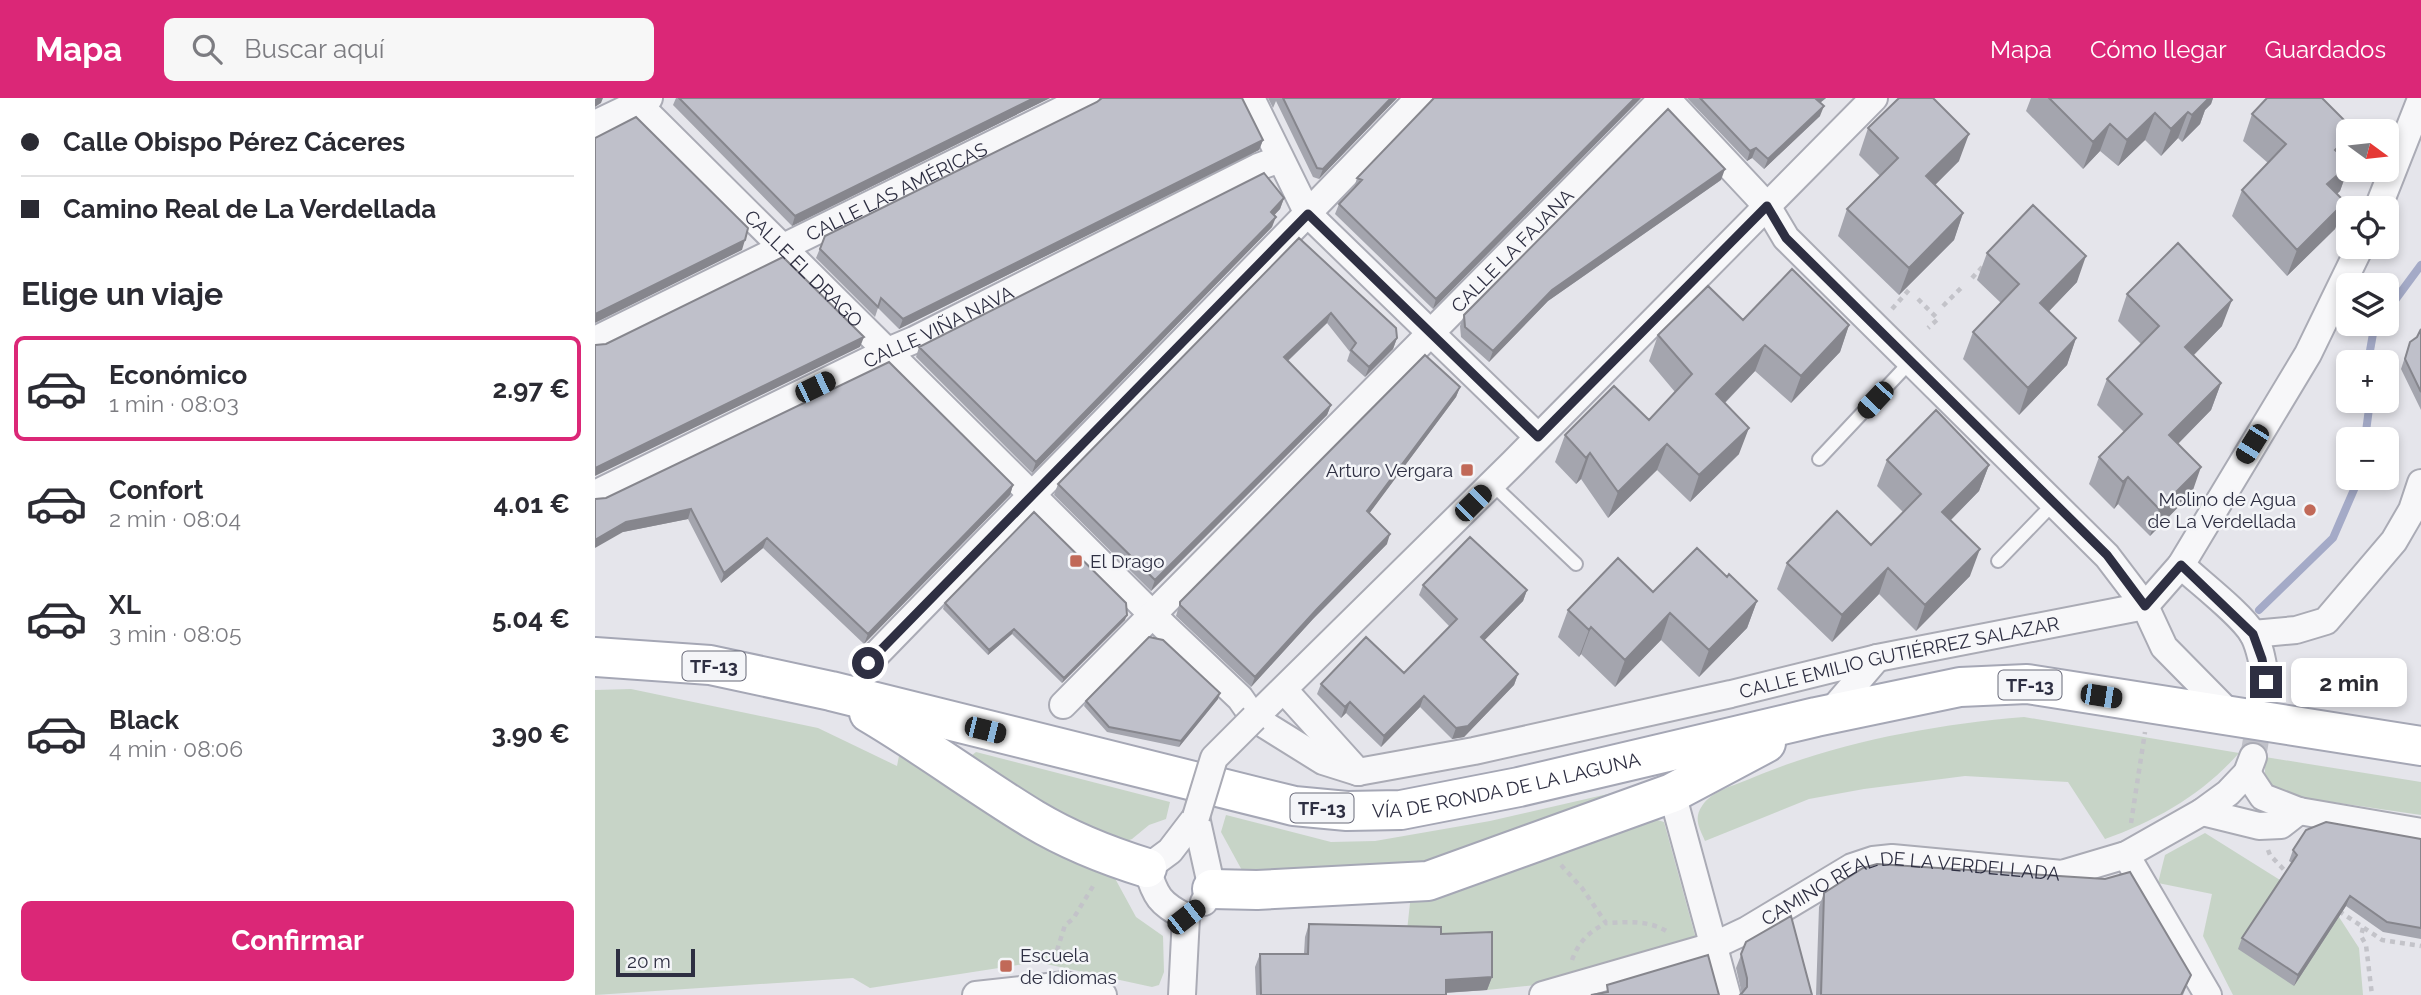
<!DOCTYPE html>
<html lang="es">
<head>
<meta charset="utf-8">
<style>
	body { margin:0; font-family:Raleway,sans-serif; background:#f7f7f7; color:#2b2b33; height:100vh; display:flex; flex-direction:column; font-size:26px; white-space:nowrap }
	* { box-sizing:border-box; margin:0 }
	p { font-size:23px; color:#7c7c81 }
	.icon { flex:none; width:38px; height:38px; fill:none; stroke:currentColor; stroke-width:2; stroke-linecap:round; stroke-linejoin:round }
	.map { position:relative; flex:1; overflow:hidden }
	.drawer { display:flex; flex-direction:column; background:#fff; width:595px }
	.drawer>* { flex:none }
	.top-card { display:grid; align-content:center; height:154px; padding:0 21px; background:#fff }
	.needle { width:46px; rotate:105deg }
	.controls { position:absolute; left:1741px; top:21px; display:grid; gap:14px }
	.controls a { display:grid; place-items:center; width:63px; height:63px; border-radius:10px; background:#fff; box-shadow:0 4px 10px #0003; font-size:35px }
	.scale { position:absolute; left:21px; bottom:18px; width:79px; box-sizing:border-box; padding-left:7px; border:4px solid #2e2f42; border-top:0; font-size:19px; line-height:24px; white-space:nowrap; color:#2e2f42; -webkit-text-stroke:5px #f4f5f8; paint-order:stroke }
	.end { position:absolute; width:32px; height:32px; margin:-16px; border:9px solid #2e2f42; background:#fff; box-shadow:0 0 0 4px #fff }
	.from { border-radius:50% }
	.bubble { position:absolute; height:49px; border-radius:10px; background:#fff; box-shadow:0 4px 10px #0003; font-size:23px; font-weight:700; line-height:49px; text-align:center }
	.car { position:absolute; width:21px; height:42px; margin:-21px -10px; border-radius:9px; box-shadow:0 0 5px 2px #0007; background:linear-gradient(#222 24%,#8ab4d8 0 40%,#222 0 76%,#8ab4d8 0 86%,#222 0) }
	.top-card b { display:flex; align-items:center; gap:24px; height:66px; font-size:26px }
	.top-card b+b { border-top:2px solid #e1e1e2 }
	.top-card i { width:18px; height:18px; background:#2b2b33 }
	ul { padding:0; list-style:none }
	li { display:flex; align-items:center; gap:21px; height:105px; margin:0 14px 10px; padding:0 7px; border:4px solid transparent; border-radius:10px }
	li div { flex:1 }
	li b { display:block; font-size:26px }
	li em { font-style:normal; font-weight:700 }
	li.selected { border-color:#db2777 }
	li>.icon { width:63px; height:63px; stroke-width:1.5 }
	h2 { padding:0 21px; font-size:32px; line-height:84px }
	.button { display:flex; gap:14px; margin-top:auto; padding:14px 21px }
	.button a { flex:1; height:80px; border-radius:10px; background:#db2777; color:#fff; font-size:28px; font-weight:700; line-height:80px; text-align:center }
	header { display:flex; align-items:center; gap:42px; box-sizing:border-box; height:98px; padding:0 35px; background:#db2777; color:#fff }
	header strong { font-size:33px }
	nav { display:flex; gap:38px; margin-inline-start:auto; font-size:24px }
	.search { width:490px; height:63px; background:#f7f7f7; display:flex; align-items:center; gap:18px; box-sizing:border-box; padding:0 24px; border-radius:10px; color:#7c7c81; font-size:26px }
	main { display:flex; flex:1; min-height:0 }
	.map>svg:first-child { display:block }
</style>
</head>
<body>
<header>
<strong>Mapa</strong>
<div class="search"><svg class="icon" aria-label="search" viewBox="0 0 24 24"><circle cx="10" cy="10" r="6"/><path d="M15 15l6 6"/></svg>Buscar aquí</div>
<nav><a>Mapa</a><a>Cómo llegar</a><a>Guardados</a></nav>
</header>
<main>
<section class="drawer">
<div class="top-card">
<b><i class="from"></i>Calle Obispo Pérez Cáceres</b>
<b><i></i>Camino Real de La Verdellada</b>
</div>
<h2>Elige un viaje</h2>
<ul>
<li class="selected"><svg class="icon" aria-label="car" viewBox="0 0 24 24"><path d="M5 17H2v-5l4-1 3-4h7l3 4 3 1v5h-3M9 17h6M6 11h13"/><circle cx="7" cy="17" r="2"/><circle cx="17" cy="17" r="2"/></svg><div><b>Económico</b><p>1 min · 08:03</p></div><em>2.97 €</em></li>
<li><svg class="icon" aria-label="car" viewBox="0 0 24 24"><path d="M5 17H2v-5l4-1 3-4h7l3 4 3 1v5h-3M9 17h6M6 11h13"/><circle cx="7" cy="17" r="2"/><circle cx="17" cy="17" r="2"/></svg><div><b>Confort</b><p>2 min · 08:04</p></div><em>4.01 €</em></li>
<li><svg class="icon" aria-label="car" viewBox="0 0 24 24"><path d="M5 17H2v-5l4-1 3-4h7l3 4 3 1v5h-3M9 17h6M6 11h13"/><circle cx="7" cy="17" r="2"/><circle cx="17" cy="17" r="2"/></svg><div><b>XL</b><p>3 min · 08:05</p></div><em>5.04 €</em></li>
<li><svg class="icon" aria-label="car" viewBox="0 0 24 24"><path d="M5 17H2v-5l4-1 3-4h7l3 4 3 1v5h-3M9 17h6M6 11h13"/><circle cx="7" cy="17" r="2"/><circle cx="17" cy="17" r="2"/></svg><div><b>Black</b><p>4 min · 08:06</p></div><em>3.90 €</em></li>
</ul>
<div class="button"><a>Confirmar</a></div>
</section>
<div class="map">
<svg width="1826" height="897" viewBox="0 0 1826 897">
	<rect width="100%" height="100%" fill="#e5e5eb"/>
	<path fill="#c7d4c7" d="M36,591l187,39 79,38 3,-15 211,120 25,46 27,19 1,36 -5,13 -7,2 -115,-25 -167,26 -17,-10 -258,17v-305z
		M1429,619l215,36c-36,41 -83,68 -134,86l-37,-57 -103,-6 -101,13 -55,10 -104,42c-5,-12 -12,-22 -3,-35 10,-15 28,-19 45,-26 86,-37 183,-55 277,-63z
		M381,654l194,50 -4,17 -17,6 -17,14 -11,4 -21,-4 -134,-79z
		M1670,659l156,25v33l-143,-21 -13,-12z
		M1039,690l-205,79 -185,7 -23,-42 5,-17 105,27 44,-1 115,-20z
		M1052,719l17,5 32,117 -150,45 -59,6v-44l-81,-6 4,-37z
		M1610,735l134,84 20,31 4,47h-130l-30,-59 9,-42 -54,-11 7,-28z"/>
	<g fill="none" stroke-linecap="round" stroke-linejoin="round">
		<path stroke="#a4aac7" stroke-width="8" d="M1792,213l34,-46
			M1773,264l6,-34 4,-4
			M1770,341l5,-38
			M1664,512l74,-72 26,-60"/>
		<path stroke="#c0c1c9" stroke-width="26" stroke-dasharray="26 13" stroke-linecap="butt" d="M1658,659l13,-75"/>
		<defs>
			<path id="service" d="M1224,361l92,-98
				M897,386l84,80
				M1403,463l55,-57"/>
			<g id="minor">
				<path id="s1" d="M37,0l534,530 74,70 14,20 69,43 35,11 116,-21 257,-57 146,-36 268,-52 36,-41 127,-211 52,-107"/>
				<path d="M656,0l57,116 230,223"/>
				<path d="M1071,0l101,108 19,32 321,318 38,50 19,41 67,68"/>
				<path d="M0,26l54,-26"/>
				<path d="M1783,110l43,-109"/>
				<path id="s2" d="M0,242l491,-242"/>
				<path id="s3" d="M0,396l293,-143 26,-11 344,-173 22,-8"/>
				<path d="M1586,467c19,18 59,48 72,69 8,14 10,32 13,48"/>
				<path d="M1658,536l43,-4 30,-9 68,-80 18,-31 9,-27"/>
				<path d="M273,565c183,-189 369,-375 551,-565"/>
				<path d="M689,592l74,82"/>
				<path id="s4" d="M468,607l600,-607"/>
				<path d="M1234,616l48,-56"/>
				<path d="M659,620l259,-255 361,-365"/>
				<path d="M1652,675l16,24 36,14 122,21"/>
				<path d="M1077,695l55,202"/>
				<path d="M1607,714l57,14 22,-1 18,-14"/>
				<path d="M601,719l16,72 -8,13"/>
				<path d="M1531,757l82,140"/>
				<path d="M591,819c-26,-13 -31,-21 -39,-49l23,-17 26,-34"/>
				<path d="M381,897l89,-10 38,10"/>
				<path d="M587,897l4,-78"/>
				<path id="s5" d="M948,897l170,-49 34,-16 105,-63 21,-7 19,-2 170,16 64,-19 76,-43 26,-19 19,-20 6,-16"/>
			</g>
			<g id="primary">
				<path id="s6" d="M0,559l115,8 121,26 463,115 53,5 54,-1 118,-23 297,-70 144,-30 67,-3 394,62"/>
				<path d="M274,615c56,33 108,72 164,106 35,21 75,37 114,49"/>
				<path d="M617,791l45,1 171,-9 244,-88 94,-50"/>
			</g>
		</defs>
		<use href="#service" stroke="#aaabb5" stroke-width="16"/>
		<use href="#minor" stroke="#aaabb5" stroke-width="30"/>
		<use href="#primary" stroke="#a5a7b5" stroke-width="42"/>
		<path stroke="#c3c3c9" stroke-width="4.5" stroke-dasharray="5 5" stroke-linecap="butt" d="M1377,180l13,-14
			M1323,201l20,20 -10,9
			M1348,208l20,-20
			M1297,211l17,-19
			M1536,725l14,-91
			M1673,752l2,5 19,20
			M966,767l21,23 24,35c22,-1 43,-3 62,9
			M1744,813l43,29 39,6
			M1768,830l-2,8 5,9 6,50
			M459,862l11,-35 8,-6 22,-36
			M977,862c7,-19 17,-28 34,-37"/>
		<use href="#service" stroke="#f7f7f9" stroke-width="12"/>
		<use href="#minor" stroke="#f7f7f9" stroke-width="26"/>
		<use href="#primary" stroke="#fff" stroke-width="38"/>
		<defs>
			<path id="minor-bridge" d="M601,719l18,-59 40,-40"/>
		</defs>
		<use href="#minor-bridge" stroke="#aaabb5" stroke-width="30" stroke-linecap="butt"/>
		<use href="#minor-bridge" stroke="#f7f7f9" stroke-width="26"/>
	</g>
	<path fill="#a4a5ae" d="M81,0h374l-258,128 -119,-121z
		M673,0h129l-78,81 -6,-2 -37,-76 -3,7z
		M1046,0l-208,211 -98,-95 4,-10 15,-16 3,-10z
		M1092,0h139l-6,5v13l-56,53 -12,-11 -5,3z
		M1436,0h182l-2,6 -6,6 -5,14 -18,18 -4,-4 -17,18 -16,-16 -27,26 -18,-15 -17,18 -57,-58z
		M1731,4l28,28v1h-5l-4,25 -2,2 6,5v4l-9,24 -3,3 8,8 -10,27 -48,47 -55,-60 10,-26 26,-27 -25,-22 9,-27z
		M1273,30l91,33 -24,24 28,28 -9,27 -55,55 -61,-59 9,-27 33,-33 -21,-21z
		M668,42l-4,10 -360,179 -21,-21 -3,9 -59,-59 9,-22z
		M1126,82l-173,121 -59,61 -28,-25 -1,-11 4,-11z
		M689,100l-4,11 -6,6 -2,12 -240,246 -116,-116 3,-10z
		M704,140l98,100 -4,11 -28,28 -18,-16 3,-9 -23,-29 -39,38 43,44 -4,10 -176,176 -97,-96 4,-11z
		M1392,155l90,29 -28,29 27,27 -9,27 -48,50 -56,-56 10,-27 28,-29 -24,-23z
		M1532,196l95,32 -29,30 28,27 -10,27 -33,34 14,49 -42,43 -32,-32 -4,5 -25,-25 10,-27 25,-25 -27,-27 10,-26 34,-35 -23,-23z
		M1148,222l106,5 -9,27 -49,51 -36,-32 -30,32 14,51 -49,48 -33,-32 -49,48 -27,-39 -5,5 -21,-22 10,-27 84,-15 26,-28 -26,-31 9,-26z
		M1826,231v81l-20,-41 9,-27 7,-5z
		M865,289l-4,10 -87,116 18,31 -74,75 -62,68 -75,-71 4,-14z
		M1292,362l102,5 -10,26 -28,29 19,56 -54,55 -37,-37 -47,48 -55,-53 10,-26 84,-18 32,-33 -26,-26z
		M418,387l-3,10 -146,149 -101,-96 -42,35 -33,-64 -65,13 -26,-32z
		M1132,479l30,24 -10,27 -48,49 -38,-37 -46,47 -34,-33 -2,3 -21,-20 10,-27z
		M828,487l104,5 -4,11 -39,39 34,34 -4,11 -50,52 -12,2 -32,-32 -39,40 -35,-34 -5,5 -24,-24 4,-10 83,-11 46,-46 -31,-32z
		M350,505l180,17 -63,63 -50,-49 -24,21 -45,-46z
		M623,601l-39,48 -72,-15 -23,-26 2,-5z
		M1826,741v100l-38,-7 -37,-26 -52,80 -56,-37 4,-11 50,-75 -3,-2 4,-11z
		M1229,795l367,82 -8,20h-367l3,-88z
		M714,826l132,10 51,43 -5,13 -41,3v2h-190l-1,-28 5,-13h44l1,-17z
		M1151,844l66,53 -70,-1 -6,-26z"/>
	<path fill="#86868d" d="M2,0h6l-2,5 -6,4v-8z
		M439,0h16l-258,128 3,-10z
		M796,0h6l-78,81 4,-10z
		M1040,0h6l-208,211 3,-10z
		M1222,0h9l-14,11z
		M1609,0h9l-2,6 -6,6 -5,14 -18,18 10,-27z
		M1229,8l-4,10 -56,53 4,-10z
		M1593,14l-10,26 -17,18 10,-27z
		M1560,15l-10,27 -27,26 9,-26z
		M1515,26l-10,27 -17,18 10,-27z
		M1374,36l-10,27 -42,42 9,-27z
		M1754,38v9l-4,11 -20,21 10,-27z
		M668,42l-4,10 -360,179 4,-10z
		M1161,50l-4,10 -5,3 3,-10z
		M1754,67l-9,26 -22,20 9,-27z
		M1130,71l-4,11 -173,121 -59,61 4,-11 59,-61z
		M689,100l-4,11 -13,14 4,-11z
		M1750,104l-10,27 -48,47 10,-26z
		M1368,115l-9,27 -55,55 10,-27z
		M681,119l-4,10 -240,246 4,-11z
		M150,142l-3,10 -147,73v-9z
		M1491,158l-9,26 -46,48 9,-27z
		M1637,202l-10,26 -47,48 10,-27z
		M736,215l-4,10 -47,45 4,-11z
		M1254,227l-9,27 -49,51 10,-27z
		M269,239l-4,10 -265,129v-8z
		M802,240l-4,11 -28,28 4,-10z
		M1481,240l-9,27 -48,50 9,-27z
		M1170,247l-10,26 -48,50 9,-27z
		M1626,285l-10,27 -51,52 9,-27z
		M865,289l-4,10 -93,125 4,-11z
		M736,307l-4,10 -176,176 4,-11z
		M1154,330l-10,26 -49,48 9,-27z
		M1072,346l-10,26 -49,48 10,-26z
		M995,355l-9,26 -5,5 10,-26z
		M1394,367l-10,26 -47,48 10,-27z
		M1606,369l-9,26 -42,43 9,-27z
		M1533,379l-10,27 -4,5 9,-27z
		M418,387l-3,10 -146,149 4,-10z
		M96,411l-3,10 -65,13 -28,16v-8l31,-18z
		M795,436l-3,10 -74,75 -62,68 4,-10 62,-68z
		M172,440l-4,10 -42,35 3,-10z
		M1385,451l-10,27 -54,55 9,-26z
		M1293,470l-9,26 -47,48 10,-27z
		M932,492l-4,11 -46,47 4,-11z
		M1162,503l-10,27 -48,49 10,-27z
		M1075,515l-9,27 -46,47 10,-27z
		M532,517l-2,5 -63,63 2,-5z
		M996,529l-10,27 -2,3 10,-27z
		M419,531l-2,5 -24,21 1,-5z
		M923,576l-4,11 -50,52 -12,2 4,-11z
		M625,595l-2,6 -39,48 2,-6z
		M829,598l-4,11 -39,40 3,-11z
		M755,604l-4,11 -5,5 4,-11z
		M1755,798l-4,10 -52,80 4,-11z
		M897,879l-5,13 -46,3 5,-13z"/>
	<path fill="#bfc0ca" stroke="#86868d" stroke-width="2" d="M84,0h355l-239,118z
		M507,0h140l21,42 -360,179 -22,-21 -3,9 -58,-58 5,-13 272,-134z
		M688,0h108l-68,71 -6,-1z
		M839,0h201l-199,201 -97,-95 23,-24 -5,-2z
		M1105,0h117l-1,1 8,7 -56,53 -12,-11 -6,3z
		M1304,0h34l36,36 -43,42 37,37 -54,55 -62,-59 51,-51 -30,-30z
		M1454,0h160l-17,17 -4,-3 -17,17 -16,-16 -28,27 -17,-16 -17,18z
		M1672,0h55l32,32 -1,1h-4v5l-14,14 14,13v2l-22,19 18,18 -48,48 -55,-60 44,-46 -34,-30z
		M1073,11l57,60 -173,121 -59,61 -28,-24 -1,-12z
		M41,19l112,111 -3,12 -150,74v-176z
		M669,75l20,25 -13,14 5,5 -240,245 -117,-115z
		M1438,107l53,51 -46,47 36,35 -48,50 -55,-56 46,-48 -32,-31z
		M704,140l97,90 1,10 -28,29 -18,-17 5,-7 -25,-30 -47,44 47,48 -176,175 -97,-96z
		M1583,145l54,57 -47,47 36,36 -52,52 32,32 -42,42 -31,-32 -5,5 -24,-25 43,-43 -35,-35 52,-53 -32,-32z
		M188,159l81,80 -269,131v-123l11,-1z
		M1197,171l57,56 -48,51 -36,-31 -49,49 33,34 -50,47 -32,-31 -49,48 -28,-39 -4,5 -21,-23 49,-49 35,34 43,-46 -34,-39 50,-49 35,34z
		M1826,231v63l-16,-33 5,-17 7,-5z
		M830,257l35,32 -93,124 23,23 -73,75 -62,68 -75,-72v-3z
		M294,264l124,123 -145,149 -101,-96 -43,35 -33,-64 -65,13 -31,18v-41l11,-1z
		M1341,312l53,55 -47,47 38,37 -55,56 -37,-37 -46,47 -55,-52 50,-52 34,34 50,-51 -34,-34z
		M439,414l92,91 1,12 -63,63 -50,-49 -25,21 -44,-47z
		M875,439l57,53 -46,47 37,37 -50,52 -12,2 -32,-32 -40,40 -34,-34 -5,5 -24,-23 45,-47 38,36 53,-54 -34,-34z
		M1102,450l30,29 2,-3 28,27 -48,49 -39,-37 -45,47 -34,-33 -2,3 -21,-20 50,-52 35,34z
		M554,539l14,3 57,53 -39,48 -72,-14 -23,-26z
		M1731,724l95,17v89l-34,-6 -37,-26 -52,79 -56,-37 55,-83 -4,-5 13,-20z
		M1282,766l228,15 25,-7 61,103 -10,20h-360l3,-102 39,-25z
		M1196,818l21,79h-72l2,-2 5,-6v-9l-6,-24 5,-12z
		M714,826l132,3v7l51,-2v45l-46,3v15h-185l-1,-41h48z
		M1113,857l11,40h-128l17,-3 -1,-7z"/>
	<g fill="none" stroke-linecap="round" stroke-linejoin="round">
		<path stroke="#2e2f42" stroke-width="9" d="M273,565l440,-449 230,223 229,-231 19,32 321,317 38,51 36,-41 72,69 9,25 4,23"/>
	</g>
	<g fill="#c16958" stroke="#f4f5f8" stroke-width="2.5">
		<rect x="865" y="365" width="14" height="14" rx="3.5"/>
		<circle cx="1715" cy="412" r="7"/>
		<rect x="474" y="456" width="14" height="14" rx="3.5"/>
		<rect x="404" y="861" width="14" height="14" rx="3.5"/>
	</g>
	<g text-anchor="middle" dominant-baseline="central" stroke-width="5" stroke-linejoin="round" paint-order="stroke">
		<g fill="#f4f5f8" stroke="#696a79" stroke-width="2">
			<rect x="87.5" y="553.5" width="63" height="29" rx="5"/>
			<rect x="1403.5" y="572.5" width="63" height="29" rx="5"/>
			<rect x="695.5" y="695.5" width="63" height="29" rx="5"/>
		</g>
		<g font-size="18" font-weight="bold" fill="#2e2f42">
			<text x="119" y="568">TF-13</text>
			<text x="1435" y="587">TF-13</text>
			<text x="727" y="710">TF-13</text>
		</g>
		<g font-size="19" fill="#2e2f42" stroke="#f4f5f8">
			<text stroke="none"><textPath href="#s2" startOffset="336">CALLE LAS AMÉRICAS</textPath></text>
			<text stroke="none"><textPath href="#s4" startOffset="639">CALLE LA FAJANA</textPath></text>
			<text stroke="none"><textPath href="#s1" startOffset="242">CALLE EL DRAGO</textPath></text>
			<text stroke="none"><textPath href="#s3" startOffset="382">CALLE VIÑA NAVA</textPath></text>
			<text stroke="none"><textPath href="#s1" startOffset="1550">CALLE EMILIO GUTIÉRREZ SALAZAR</textPath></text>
			<text stroke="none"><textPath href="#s6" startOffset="931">VÍA DE RONDA DE LA LAGUNA</textPath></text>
			<text stroke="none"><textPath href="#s5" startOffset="390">CAMINO REAL DE LA VERDELLADA</textPath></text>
		</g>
		<g font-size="19" fill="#2e2f42" stroke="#f4f5f8" text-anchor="end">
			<text x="858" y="372">Arturo Vergara</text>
			<text x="1701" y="401">Molino de Agua<tspan x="1701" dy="22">de La Verdellada</tspan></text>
			<text x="495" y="463" text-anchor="start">El Drago</text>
			<text x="425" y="857" text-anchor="start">Escuela<tspan x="425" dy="22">de Idiomas</tspan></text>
		</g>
	</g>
</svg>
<div class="controls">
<a><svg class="needle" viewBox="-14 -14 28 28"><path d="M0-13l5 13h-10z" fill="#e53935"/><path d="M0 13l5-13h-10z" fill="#7c7c81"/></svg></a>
<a><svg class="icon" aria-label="locate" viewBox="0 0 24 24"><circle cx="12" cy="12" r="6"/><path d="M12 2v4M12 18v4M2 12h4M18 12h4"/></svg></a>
<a><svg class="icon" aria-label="layers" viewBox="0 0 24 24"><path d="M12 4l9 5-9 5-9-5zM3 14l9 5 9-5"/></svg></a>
<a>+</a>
<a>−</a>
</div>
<div class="scale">20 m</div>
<i class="end from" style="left:273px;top:565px"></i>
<i class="end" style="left:1671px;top:584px"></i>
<div class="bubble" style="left:1696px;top:560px;width:116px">2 min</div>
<i class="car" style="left:220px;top:289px;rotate:64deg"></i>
<i class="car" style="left:1280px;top:302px;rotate:223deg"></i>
<i class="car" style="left:1657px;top:346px;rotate:212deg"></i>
<i class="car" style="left:878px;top:405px;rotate:45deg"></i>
<i class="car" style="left:1506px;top:598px;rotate:99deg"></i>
<i class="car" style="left:390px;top:632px;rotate:104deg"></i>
<i class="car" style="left:591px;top:819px;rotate:52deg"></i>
</div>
</main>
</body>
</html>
